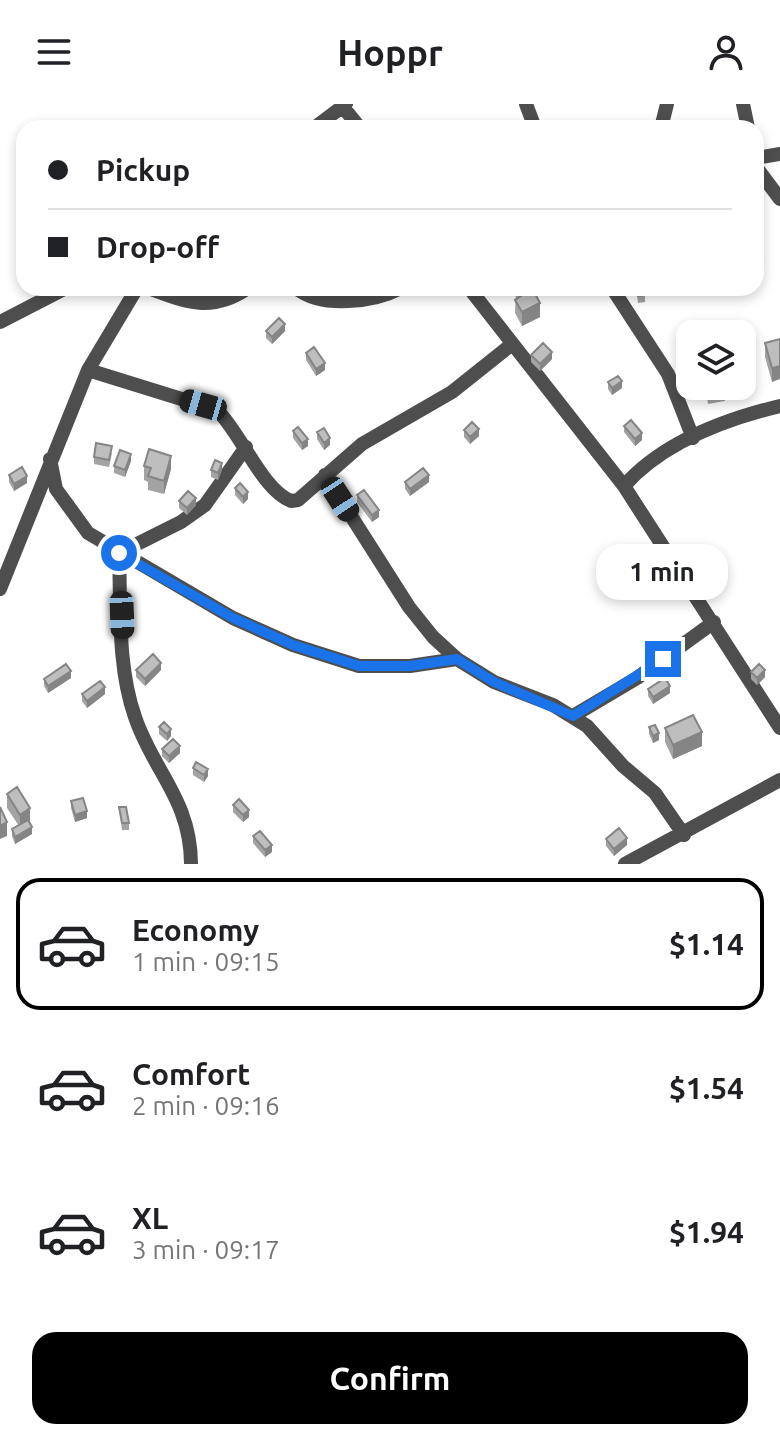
<!DOCTYPE html>
<html lang="en">
<head>
<meta charset="utf-8">
<style>
	body { margin:0; font-family:Ubuntu,sans-serif; background:#f2f2f2; color:#202124; height:100vh; display:flex; flex-direction:column; font-size:30px; white-space:nowrap }
	* { box-sizing:border-box; margin:0 }
	p { font-size:26px; color:#757577 }
	.icon { flex:none; width:44px; height:44px; fill:none; stroke:currentColor; stroke-width:2; stroke-linecap:round; stroke-linejoin:round }
	.map { position:relative; height:760px; overflow:hidden }
	.side { display:flex; flex-direction:column; background:#fff; flex:1 }
	.side>* { flex:none }
	.hud { position:absolute; left:16px; top:16px; width:748px; height:176px; border-radius:24px; box-shadow:0 4px 12px #0003; display:grid; align-content:center; height:176px; padding:0 32px; background:#fff }
	.tools { position:absolute; left:676px; top:216px; display:grid; gap:16px }
	.tools a { display:grid; place-items:center; width:80px; height:80px; border-radius:16px; background:#fff; box-shadow:0 4px 12px #0003; font-size:40px }
	.end { position:absolute; width:36px; height:36px; margin:-18px; border:10px solid #1a73e8; background:#fff; box-shadow:0 0 0 4px #fff }
	.from { border-radius:50% }
	.bubble { position:absolute; height:56px; border-radius:24px; background:#fff; box-shadow:0 4px 12px #0003; font-size:26px; font-weight:700; line-height:56px; text-align:center }
	.car { position:absolute; width:24px; height:48px; margin:-24px -12px; border-radius:10px; box-shadow:0 0 6px 2px #0007; background:linear-gradient(#222 24%,#8ab4d8 0 40%,#222 0 76%,#8ab4d8 0 86%,#222 0) }
	.hud b { display:flex; align-items:center; gap:28px; height:76px; font-size:30px }
	.hud b+b { border-top:2px solid #e0e0e0 }
	.hud i { width:20px; height:20px; background:#202124 }
	ul { padding:14px 0 0; list-style:none }
	li { display:flex; align-items:center; gap:24px; height:132px; margin:0 16px 12px; padding:0 16px; border:4px solid transparent; border-radius:24px }
	li div { flex:1 }
	li b { display:block; font-size:30px }
	li em { font-style:normal; font-weight:700 }
	li.current { border-color:#000 }
	li>.icon { width:72px; height:72px; stroke-width:1.5 }
	.primary-button { display:flex; gap:16px; margin-top:auto; padding:16px 32px }
	.primary-button a { flex:1; height:92px; border-radius:24px; background:#000; color:#fff; font-size:32px; font-weight:700; line-height:92px; text-align:center }
	header { display:flex; justify-content:space-between; align-items:center; height:104px; padding:0 32px; background:#fff; font-size:36px; font-weight:700 }
	.map>svg:first-child { display:block }
</style>
</head>
<body>
<header><svg class="icon" aria-label="menu" viewBox="0 0 24 24"><path d="M4 6h16M4 12h16M4 18h16"/></svg>Hoppr<svg class="icon" aria-label="person" viewBox="0 0 24 24"><circle cx="12" cy="8" r="4"/><path d="M4 21q1-7 8-7t8 7"/></svg></header>
<div class="map">
<svg width="780" height="760" viewBox="0 0 780 760">
	<rect width="100%" height="100%" fill="#fff"/>
	<g fill="none" stroke-linecap="round" stroke-linejoin="round">
		<path stroke="#4e4e4e" stroke-width="14" d="M526,0l9,24
			M743,0l5,24
			M343,3l17,21
			M314,24l32,-24
			M661,24l6,-24
			M756,54l24,-4
			M756,63l24,32
			M148,184c37,14 64,25 100,0
			M296,184c26,21 78,14 105,0
			M469,184l155,198 156,242
			M612,184l56,86 25,64
			M0,218l66,-34
			M88,266l129,40c24,23 45,80 74,91l7,-1 64,-56 90,-52 59,-47
			M50,355l6,30 32,44 145,85 60,27 66,21h51l47,-7
			M325,371l84,132 24,30 24,22 37,23 59,23 34,21 36,40 32,27 29,42
			M624,382c38,-43 102,-67 156,-80
			M0,485l88,-219 49,-82
			M573,612l64,-38 77,-56
			M191,760c0,-64 -38,-93 -56,-147 -18,-51 -14,-111 -16,-164l62,-31 24,-17 41,-58
			M625,760l155,-84"/>
	</g>
	<path fill="#a3a3a3" d="M516,184h16l8,29 -18,9 -7,-13z
		M636,184h9v14l-7,1z
		M266,227h19l-13,13 -6,-6z
		M780,235l-8,43 -7,-25v-14z
		M306,249l19,17 -9,6 -10,-16z
		M531,251l21,4 -12,12 -9,-9z
		M608,278l14,6 -10,7 -4,-6z
		M706,286l19,4v7l-17,3z
		M624,322l18,14 -7,6 -11,-14z
		M464,326l15,6 -9,8 -6,-7z
		M293,327l15,15 -6,4 -9,-12z
		M317,328l13,13 -6,5 -7,-11z
		M112,349l-3,14 -15,-3v-7z
		M131,357l-6,16 -11,-4v-7z
		M144,362l27,3 -7,25 -16,-4v-8l-4,-2z
		M211,366h11l-4,10 -7,-3z
		M9,371l18,8 -13,8 -5,-9z
		M405,378h24l-19,14 -5,-7z
		M235,384l13,11 -5,5 -8,-9z
		M357,391l22,22 -7,5 -15,-20z
		M179,397l17,4 -9,10 -8,-7z
		M136,566h25l-16,16 -9,-9z
		M751,568l14,5 -8,8 -6,-6z
		M71,574l-23,15 -4,-7v-7z
		M648,585l22,4 -17,11 -5,-8z
		M82,590h23l-18,14 -5,-7z
		M159,623l12,9 -4,5 -8,-7z
		M649,623l10,13 -6,3 -4,-9z
		M665,624l37,18 -29,13 -8,-17z
		M162,645l18,4 -11,10 -7,-7z
		M193,664l15,8 -4,6 -11,-7z
		M7,690l23,28 2,12 -17,10 -3,-8v-7l7,-3 -12,-18z
		M71,697l16,17 -12,4 -4,-14z
		M233,701l16,12 -6,5 -10,-10z
		M119,703l10,16v7h-7z
		M253,732l19,16 -7,5 -12,-14z
		M606,735l21,6 -13,11 -8,-10z"/>
	<path fill="#858585" d="M763,159v7l-7,2v-7z
		M540,199v14l-18,9v-14z
		M285,220v7l-13,13v-7z
		M552,248v7l-12,12v-7z
		M780,248v27l-8,3v-14z
		M325,259v7l-9,6v-7z
		M622,277v7l-10,7v-7z
		M479,325v7l-9,8v-7z
		M642,329v7l-7,6v-7z
		M330,334v7l-6,5v-7z
		M308,335v7l-6,4v-7z
		M131,350v7l-6,16v-7z
		M171,352v13l-7,25v-13z
		M222,359v7l-4,10v-7z
		M429,371v7l-19,14v-7z
		M27,372v7l-13,8v-7z
		M248,388v7l-5,5v-7z
		M196,394v7l-9,10v-7z
		M379,406v7l-7,5v-7z
		M161,559v7l-16,16v-7z
		M765,566v7l-8,8v-7z
		M71,567v7l-23,15v-7z
		M670,582v7l-17,11v-7z
		M105,583v7l-18,14v-7z
		M171,625v7l-4,5v-7z
		M702,628v14l-29,13v-14z
		M659,629v7l-6,3v-7z
		M180,642v7l-11,10v-7z
		M208,665v7l-4,6v-7z
		M30,704v14l-10,6v-13z
		M249,706v7l-6,5v-7z
		M87,707v7l-12,4v-7z
		M7,718v14l-7,3v-13z
		M32,723v7l-17,10v-7z
		M627,734v7l-13,11v-7z
		M272,741v7l-7,5v-7z"/>
	<path fill="#bebebe" stroke="#858585" stroke-width="2" d="M761,152l2,7 -7,2v-8z
		M517,184h15l8,15 -18,9 -7,-12 6,-4z
		M636,184h9v7l-7,1z
		M279,214l6,6 -13,13 -6,-6z
		M780,235v27l-8,2 -7,-25z
		M543,239l9,9 -12,12 -9,-9z
		M314,243l11,16 -9,6 -10,-16z
		M618,272l4,5 -10,7 -4,-6z
		M723,282l2,8 -17,3 -2,-7z
		M631,316l11,13 -7,6 -11,-13z
		M472,318l7,7 -9,8 -6,-7z
		M298,323l10,12 -6,4 -9,-12z
		M324,324l6,10 -6,5 -7,-11z
		M96,339l16,3 -3,14 -15,-3z
		M149,345l22,7 -7,25 -16,-5 3,-8 -7,-2z
		M120,346l11,4 -6,16 -11,-4z
		M215,356l7,3 -4,10 -7,-3z
		M22,363l5,9 -13,8 -5,-9z
		M423,364l6,7 -19,14 -5,-7z
		M240,379l8,9 -5,5 -8,-9z
		M364,386l15,20 -7,5 -15,-20z
		M188,387l8,7 -9,10 -8,-7z
		M153,550l8,9 -16,16 -9,-9z
		M66,560l5,7 -23,15 -4,-7z
		M759,560l6,6 -8,8 -6,-6z
		M665,574l5,8 -17,11 -5,-8z
		M100,577l5,6 -18,14 -5,-7z
		M693,611l9,17 -29,13 -8,-17z
		M164,618l7,7 -4,5 -8,-7z
		M655,621l4,8 -6,3 -4,-9z
		M173,635l7,7 -11,10 -7,-7z
		M196,658l12,7 -4,6 -11,-7z
		M17,683l13,21 -10,7 -13,-21z
		M83,694l4,13 -12,4 -4,-14z
		M239,695l10,11 -6,5 -10,-10z
		M0,703l7,15 -7,4z
		M119,703h7l3,16h-7z
		M28,716l4,7 -17,10 -3,-8z
		M619,724l8,10 -13,11 -8,-10z
		M260,727l12,14 -7,5 -12,-14z"/>
	<g fill="none" stroke-linecap="round" stroke-linejoin="round">
		<path stroke="#1a73e8" stroke-width="10" d="M119,449l114,65 60,27 66,21h51l47,-7 37,23 79,34 90,-57"/>
	</g>
</svg>
<div class="tools">
<a><svg class="icon" aria-label="layers" viewBox="0 0 24 24"><path d="M12 4l9 5-9 5-9-5zM3 14l9 5 9-5"/></svg></a>
</div>
<i class="end from" style="left:119px;top:449px"></i>
<i class="end" style="left:663px;top:555px"></i>
<div class="bubble" style="left:596px;top:440px;width:132px">1 min</div>
<i class="car" style="left:203px;top:301px;rotate:286deg"></i>
<i class="car" style="left:340px;top:395px;rotate:147deg"></i>
<i class="car" style="left:122px;top:511px;rotate:178deg"></i>
<div class="hud">
<b><i class="from"></i>Pickup</b>
<b><i></i>Drop-off</b>
</div>
</div>
<section class="side">
<ul>
<li class="current"><svg class="icon" aria-label="car" viewBox="0 0 24 24"><path d="M5 17H2v-5l4-1 3-4h7l3 4 3 1v5h-3M9 17h6M6 11h13"/><circle cx="7" cy="17" r="2"/><circle cx="17" cy="17" r="2"/></svg><div><b>Economy</b><p>1 min · 09:15</p></div><em>$1.14</em></li>
<li><svg class="icon" aria-label="car" viewBox="0 0 24 24"><path d="M5 17H2v-5l4-1 3-4h7l3 4 3 1v5h-3M9 17h6M6 11h13"/><circle cx="7" cy="17" r="2"/><circle cx="17" cy="17" r="2"/></svg><div><b>Comfort</b><p>2 min · 09:16</p></div><em>$1.54</em></li>
<li><svg class="icon" aria-label="car" viewBox="0 0 24 24"><path d="M5 17H2v-5l4-1 3-4h7l3 4 3 1v5h-3M9 17h6M6 11h13"/><circle cx="7" cy="17" r="2"/><circle cx="17" cy="17" r="2"/></svg><div><b>XL</b><p>3 min · 09:17</p></div><em>$1.94</em></li>
</ul>
<div class="primary-button"><a>Confirm</a></div>
</section>
</body>
</html>
